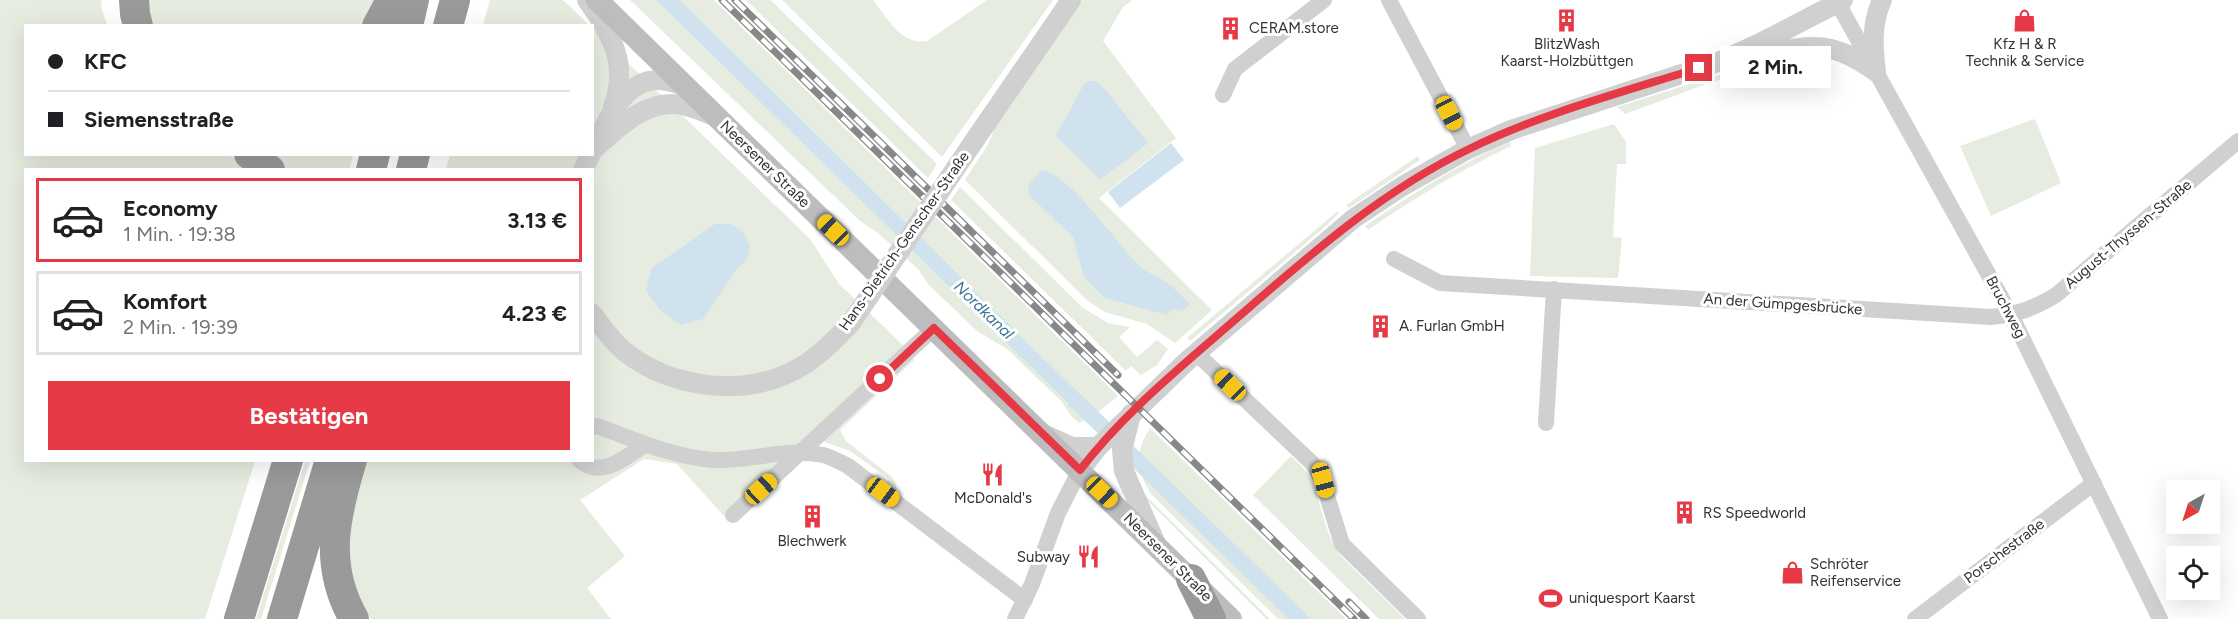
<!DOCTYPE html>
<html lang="de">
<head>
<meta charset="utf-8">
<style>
	body { margin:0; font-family:Figtree,sans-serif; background:#f2f2f2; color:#202124; height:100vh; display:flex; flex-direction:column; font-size:22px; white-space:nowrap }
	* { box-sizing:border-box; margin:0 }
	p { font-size:20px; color:#757577 }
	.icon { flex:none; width:33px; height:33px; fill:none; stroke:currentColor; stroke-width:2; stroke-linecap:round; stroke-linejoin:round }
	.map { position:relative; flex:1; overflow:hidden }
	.sheet { position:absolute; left:24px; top:168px; width:570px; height:294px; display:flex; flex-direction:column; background:#fff; border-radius:0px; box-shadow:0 6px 24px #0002 }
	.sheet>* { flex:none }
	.guide { position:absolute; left:24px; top:24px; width:570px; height:132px; border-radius:0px; box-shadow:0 6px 24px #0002; display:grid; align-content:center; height:132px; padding:0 24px; background:#fff }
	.needle { width:39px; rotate:219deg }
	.controls { position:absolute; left:2166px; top:480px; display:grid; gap:12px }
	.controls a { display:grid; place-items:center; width:54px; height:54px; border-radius:0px; background:#fff; box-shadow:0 6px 24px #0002; font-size:30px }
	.end { position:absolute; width:27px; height:27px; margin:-14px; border:8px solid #e63946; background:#fff; box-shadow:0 0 0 3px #fff }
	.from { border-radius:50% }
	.bubble { position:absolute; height:42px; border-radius:0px; background:#fff; box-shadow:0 6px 24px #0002; font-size:20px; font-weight:700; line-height:42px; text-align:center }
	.car { position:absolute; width:18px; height:36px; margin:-18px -9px; border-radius:8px; box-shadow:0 0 4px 2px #0007; background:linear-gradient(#f5c518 24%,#345 0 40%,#f5c518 0 76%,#345 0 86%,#f5c518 0) }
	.guide b { display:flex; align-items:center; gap:21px; height:57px; font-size:22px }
	.guide b+b { border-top:2px solid #e0e0e0 }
	.guide i { width:15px; height:15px; background:#202124 }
	ul { padding:10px 0 0; list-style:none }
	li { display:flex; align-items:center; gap:18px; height:84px; margin:0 12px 9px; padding:0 12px; border:3px solid #e0e0e0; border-radius:0px }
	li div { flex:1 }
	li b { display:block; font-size:22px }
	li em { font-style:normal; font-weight:700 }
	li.on { border-color:#e63946 }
	li>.icon { width:54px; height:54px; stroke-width:1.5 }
	.primary-button { display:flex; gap:12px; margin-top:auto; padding:12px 24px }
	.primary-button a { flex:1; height:69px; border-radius:0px; background:#e63946; color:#fff; font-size:24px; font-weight:700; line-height:69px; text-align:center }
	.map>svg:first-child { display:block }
</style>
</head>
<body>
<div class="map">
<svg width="2238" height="619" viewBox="0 0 2238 619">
	<rect width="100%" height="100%" fill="#fff"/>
	<path fill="#e6ecdf" d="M0,0h102l-1,6 6,19 -81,1v128l203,1 26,14 -229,1v290l229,1 -50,158h-205z
		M145,0h236l-17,26 -214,-1z
		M490,0h73l26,25h-106z
		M630,0h26l429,420 -6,3 -7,-6 -11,-16 -54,-52 -30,-18 -49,-47 -10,-15 -40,-36 -18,-12z
		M680,0h34l404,396 -20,16z
		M746,0h24l7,6 160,158 -9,14z
		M782,0h91c14,17 28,46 54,41l60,-41h66l-111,157z
		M1082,0h50l-9,7 -20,34 73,97 -77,60 113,112 -37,33 -28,-19 -42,-12 -17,-11 -123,-121 22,-34 6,-13 -2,-2z
		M593,29l217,210 29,45 66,63 -181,169 -47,-52 -33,-5 -64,41 45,56 -38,32 24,31h-240c-5,-9 -12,-19 -15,-29 -14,-45 -4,-86 10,-129l226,-1v-290l-146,-1 4,-14 142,-1z
		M1822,54l-12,11 -15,4 -30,-1 -53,14 -87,32 -8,-7 152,-48z
		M2035,119l26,64 -70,33 -31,-70z
		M1614,124l12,18v22h-9l-4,73 9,1 -4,40 -88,-2 5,-128z
		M1510,141l1,5c-50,24 -97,52 -143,84l-3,-4c47,-32 93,-61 145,-85z
		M268,155h85l-4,15 -62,-1z
		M1418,156l2,4 -71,48 -3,-3z
		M960,187l123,121 25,15 22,4 -11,10 18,20 20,-17 11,9 -11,16 -16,10 -10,-9 -5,5 -175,-171z
		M1338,211l1,2 -13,13 -136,115 -3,-3z
		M906,359h9l-75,71 6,11 46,36 4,6 1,9 -12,-8 4,-5 -39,-28 -31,-11z
		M1150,428l196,191h-68l-128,-126c-14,-25 -15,-41 0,-65z
		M1291,456c7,7 17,15 21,25 11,27 11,50 29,75l64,63h-26l-126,-124z
		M305,461h5l-49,158h-5z
		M1138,486l7,9 125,124h-4l-122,-122z"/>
	<path fill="#cfe2ee" d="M656,0h24l418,412 -13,8z
		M1089,81h6l8,6 45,56 -48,37 -44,-44 28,-52z
		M1171,143l13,17 -64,48 -12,-16z
		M1041,170c32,5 75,75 101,98 7,6 17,8 24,14 9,6 16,15 24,22l-8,7 -8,-3 -7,7 -62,-17 -21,-21 -11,-40 -44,-42 -1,-9z
		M715,224h15l12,6 8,15 -2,12 -13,15 -32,47 -22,6 -20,-14 -15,-20 6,-23z"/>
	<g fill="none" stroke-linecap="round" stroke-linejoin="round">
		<path stroke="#cfe2ee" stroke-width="16" d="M1075,400l225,219"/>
		<path stroke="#d0d0d0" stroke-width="16" d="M1389,0l79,149
			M1836,0l175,315 149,304
			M1223,95l12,-26 89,-69
			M1394,259l46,24 551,34c27,-3 42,-8 65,-22l182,-154
			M1196,353l116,110 10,17 20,64 76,75
			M1546,423l8,-134
			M592,427l6,-1c37,14 75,31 115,34 37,2 73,-13 110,-5 8,2 17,7 25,11l177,134
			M579,460c23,20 46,-3 67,-16
			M733,515l201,-187
			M1015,619l17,-35 26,-71 22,-43
			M1915,619l179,-136"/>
		<path stroke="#d0d0d0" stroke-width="20" d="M587,0c25,35 42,65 26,107
			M1745,58c57,-10 80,-24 131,14
			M1876,72c-3,-25 -5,-48 6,-72
			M597,141c11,-24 29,-61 61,-61 9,0 19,4 28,6
			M970,147l101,-147
			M592,151c23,-20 49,-48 81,-47 14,0 28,7 41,12
			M583,170l8,-16
			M592,313c10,14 20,28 33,39 50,39 128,47 182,11 16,-11 30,-25 44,-40
			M1131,414l-9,36 2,21 32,73
			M1046,435l26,12h26
			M1080,470l18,-23 89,-86 166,-142 48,-32 67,-38 43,-19 207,-68 44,-20 81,-42"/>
		<path stroke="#bdbdbd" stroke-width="22" d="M597,0l634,619"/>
		<path stroke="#9a9a9a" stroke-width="30" d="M134,0l1,14 3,12
			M377,26l14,-26
			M408,26l6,-26
			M448,26l7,-26
			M249,154l21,16
			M371,170l4,-16
			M411,170l4,-16
			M352,460c-17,56 -29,105 2,159
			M1191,579l20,40
			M239,619l49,-159
			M282,619l48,-159"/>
		<defs>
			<path id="rail" d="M722,0l632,619
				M735,0l383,375
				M1349,602l17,17"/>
		</defs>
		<use href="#rail" stroke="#888" stroke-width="7"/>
		<use href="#rail" stroke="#fff" stroke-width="4.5" stroke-dasharray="14" stroke-linecap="butt"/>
		<path stroke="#d0d0d0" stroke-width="20" d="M851,323l119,-176"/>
	</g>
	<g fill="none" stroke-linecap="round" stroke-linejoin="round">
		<path stroke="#e63946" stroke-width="8" d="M880,379l54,-51 146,142c42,-55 97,-100 149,-145 75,-65 149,-132 240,-176 71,-35 154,-57 230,-81"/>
	</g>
	<defs>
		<symbol id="building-bare" viewBox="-9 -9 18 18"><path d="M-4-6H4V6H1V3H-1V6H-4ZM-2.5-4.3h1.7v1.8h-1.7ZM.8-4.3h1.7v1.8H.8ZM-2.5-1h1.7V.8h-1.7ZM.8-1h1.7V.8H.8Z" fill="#e63946" stroke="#fff" stroke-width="2.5" paint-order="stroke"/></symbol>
		<symbol id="shop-bare" viewBox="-9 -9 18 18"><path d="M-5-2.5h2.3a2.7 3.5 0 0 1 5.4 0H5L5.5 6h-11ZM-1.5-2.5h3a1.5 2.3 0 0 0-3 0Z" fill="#e63946" stroke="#fff" stroke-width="2.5" paint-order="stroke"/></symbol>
		<symbol id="restaurant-bare" viewBox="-9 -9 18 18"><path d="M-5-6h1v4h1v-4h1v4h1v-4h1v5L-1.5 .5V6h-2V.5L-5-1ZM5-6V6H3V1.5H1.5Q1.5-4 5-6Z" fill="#e63946" stroke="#fff" stroke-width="2.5" paint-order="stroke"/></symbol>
		<symbol id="stadium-bare" viewBox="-9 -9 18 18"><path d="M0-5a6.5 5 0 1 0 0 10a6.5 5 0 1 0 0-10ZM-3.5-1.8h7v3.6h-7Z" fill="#e63946" stroke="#fff" stroke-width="2.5" paint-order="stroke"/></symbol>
	</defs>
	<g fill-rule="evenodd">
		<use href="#building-bare" x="1550" y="4" width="33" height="33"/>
		<use href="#shop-bare" x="2008" y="4" width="33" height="33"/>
		<use href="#building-bare" x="1214" y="12" width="33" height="33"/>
		<use href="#building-bare" x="1364" y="310" width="33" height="33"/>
		<use href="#restaurant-bare" x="976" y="458" width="33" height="33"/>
		<use href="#building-bare" x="1668" y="496" width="33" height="33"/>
		<use href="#building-bare" x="796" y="500" width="33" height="33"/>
		<use href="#restaurant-bare" x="1072" y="540" width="33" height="33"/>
		<use href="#shop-bare" x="1776" y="556" width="33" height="33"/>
		<use href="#stadium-bare" x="1534" y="582" width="33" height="33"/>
	</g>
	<g text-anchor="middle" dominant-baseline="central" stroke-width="6" stroke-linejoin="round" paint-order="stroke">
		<g font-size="15" fill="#333" stroke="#fff" text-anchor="start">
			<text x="1249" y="28">CERAM.store</text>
			<text x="1567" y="44" text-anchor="middle">BlitzWash<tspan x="1567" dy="17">Kaarst-Holzbüttgen</tspan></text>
			<text x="2025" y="44" text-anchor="middle">Kfz H &amp; R<tspan x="2025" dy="17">Technik &amp; Service</tspan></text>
			<text x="1399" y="326">A. Furlan GmbH</text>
			<text x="993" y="498" text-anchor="middle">McDonald's</text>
			<text x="1703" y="513">RS Speedworld</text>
			<text x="812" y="541" text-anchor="middle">Blechwerk</text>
			<text x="1070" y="557" text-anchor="end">Subway</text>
			<text x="1810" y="564">Schröter<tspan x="1810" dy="17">Reifenservice</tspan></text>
			<text x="1569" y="598">uniquesport Kaarst</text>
		</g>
		<g font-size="15" fill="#333" stroke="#fff">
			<text transform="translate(765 164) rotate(44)">Neersener Straße</text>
			<text transform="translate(2128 234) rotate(-40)">August-Thyssen-Straße</text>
			<text transform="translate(904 241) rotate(-55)">Hans-Dietrich-Genscher-Straße</text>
			<text transform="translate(1783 304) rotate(4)">An der Gümpgesbrücke</text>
			<text transform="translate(2006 307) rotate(62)">Bruchweg</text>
			<text transform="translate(2004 551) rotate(-37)">Porschestraße</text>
			<text transform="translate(1168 557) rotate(45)">Neersener Straße</text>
		</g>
		<g font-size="16" font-style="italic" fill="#3f7597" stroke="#fff">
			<text transform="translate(984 310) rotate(44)">Nordkanal</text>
		</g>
	</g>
</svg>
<div class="controls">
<a><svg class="needle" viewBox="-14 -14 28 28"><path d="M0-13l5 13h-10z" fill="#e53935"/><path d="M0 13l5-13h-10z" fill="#757577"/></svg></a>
<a><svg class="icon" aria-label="locate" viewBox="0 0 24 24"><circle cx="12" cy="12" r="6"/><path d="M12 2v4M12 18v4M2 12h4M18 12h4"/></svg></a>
</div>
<i class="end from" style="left:880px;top:379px"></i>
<i class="end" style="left:1699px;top:68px"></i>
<div class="bubble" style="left:1720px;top:46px;width:111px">2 Min.</div>
<i class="car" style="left:1449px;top:113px;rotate:152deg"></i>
<i class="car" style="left:833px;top:230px;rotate:314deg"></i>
<i class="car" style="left:1230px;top:385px;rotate:314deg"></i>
<i class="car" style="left:1323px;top:480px;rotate:165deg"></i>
<i class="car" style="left:761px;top:489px;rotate:47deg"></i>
<i class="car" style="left:883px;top:492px;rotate:127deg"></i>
<i class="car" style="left:1102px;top:492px;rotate:134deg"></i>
<div class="guide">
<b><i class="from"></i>KFC</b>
<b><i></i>Siemensstraße</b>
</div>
<section class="sheet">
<ul>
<li class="on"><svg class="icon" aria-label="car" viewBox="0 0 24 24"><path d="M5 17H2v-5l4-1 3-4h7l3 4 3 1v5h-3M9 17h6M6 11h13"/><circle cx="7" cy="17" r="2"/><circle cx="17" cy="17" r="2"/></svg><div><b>Economy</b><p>1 Min. · 19:38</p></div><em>3.13 €</em></li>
<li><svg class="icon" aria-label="car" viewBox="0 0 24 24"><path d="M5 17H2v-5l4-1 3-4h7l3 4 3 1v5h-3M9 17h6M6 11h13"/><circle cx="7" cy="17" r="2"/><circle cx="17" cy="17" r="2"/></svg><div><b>Komfort</b><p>2 Min. · 19:39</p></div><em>4.23 €</em></li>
</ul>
<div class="primary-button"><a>Bestätigen</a></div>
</section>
</div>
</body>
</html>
